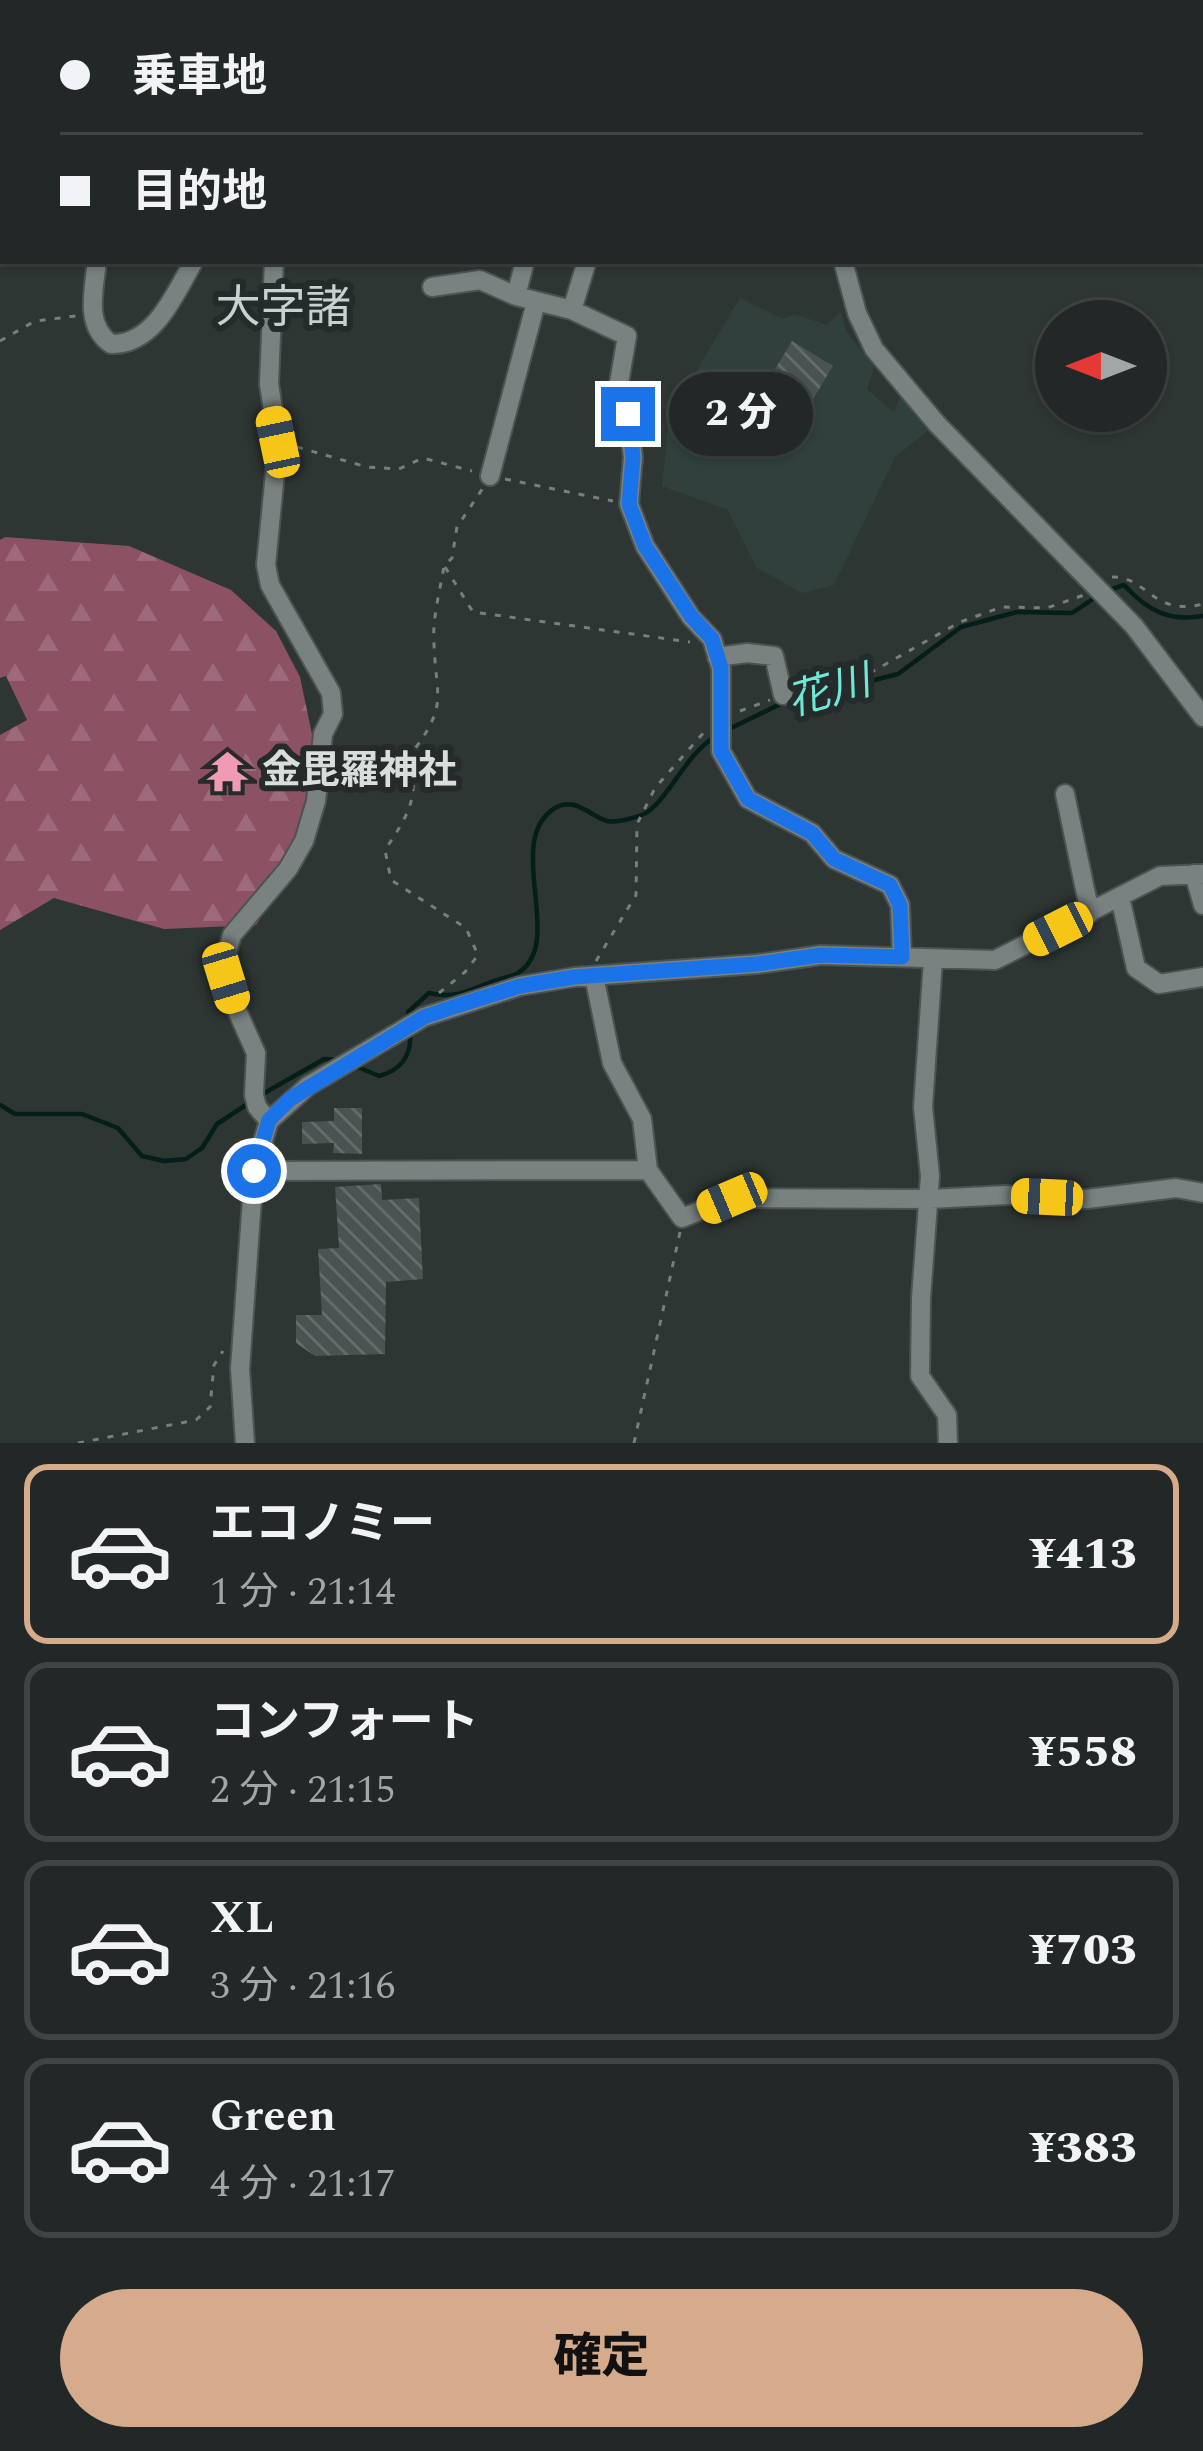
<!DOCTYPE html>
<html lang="ja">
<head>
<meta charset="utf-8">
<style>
	body { margin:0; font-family:Spectral,"Noto Sans JP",serif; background:#2e3433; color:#f1f3f6; height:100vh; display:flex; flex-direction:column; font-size:45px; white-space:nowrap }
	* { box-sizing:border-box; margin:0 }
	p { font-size:39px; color:#a2a6a7 }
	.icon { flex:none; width:66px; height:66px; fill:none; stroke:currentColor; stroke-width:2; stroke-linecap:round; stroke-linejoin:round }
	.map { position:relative; height:1443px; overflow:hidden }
	.sheet { display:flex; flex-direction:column; background:#222827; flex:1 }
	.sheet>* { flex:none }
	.guide { position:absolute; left:0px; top:0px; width:1203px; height:264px; box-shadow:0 3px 9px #0004,0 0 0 3px #3f4444; display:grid; align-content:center; height:264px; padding:0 60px; background:#222827 }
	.needle { width:78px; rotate:270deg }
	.fabs { position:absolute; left:1035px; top:300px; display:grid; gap:24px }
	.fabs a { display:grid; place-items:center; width:132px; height:132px; border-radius:50%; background:#222827; box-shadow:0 3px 9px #0004,0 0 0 3px #3f4444; font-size:60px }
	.end { position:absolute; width:54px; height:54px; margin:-27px; border:15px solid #1a73e8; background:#fff; box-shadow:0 0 0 6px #fff }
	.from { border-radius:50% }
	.bubble { position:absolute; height:84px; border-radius:42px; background:#222827; box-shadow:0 3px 9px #0004,0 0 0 3px #3f4444; font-size:39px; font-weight:800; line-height:84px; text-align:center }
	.car { position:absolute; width:36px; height:72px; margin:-36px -18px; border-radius:15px; box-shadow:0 0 9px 3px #0007; background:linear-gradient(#f5c518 24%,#345 0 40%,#f5c518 0 76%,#345 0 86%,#f5c518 0) }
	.guide b { display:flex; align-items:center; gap:42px; height:114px; font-size:45px }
	.guide b+b { border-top:3px solid #3f4444 }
	.guide i { width:30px; height:30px; background:#f1f3f6 }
	ul { padding:21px 0 0; list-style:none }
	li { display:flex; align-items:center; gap:36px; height:180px; margin:0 24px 18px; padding:0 36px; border:6px solid #3f4444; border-radius:24px }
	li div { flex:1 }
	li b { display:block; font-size:45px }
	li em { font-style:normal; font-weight:800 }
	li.on { border-color:#d6ab8b }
	li>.icon { width:108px; height:108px; stroke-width:1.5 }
	.button { display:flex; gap:24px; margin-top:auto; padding:24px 60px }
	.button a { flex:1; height:138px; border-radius:72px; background:#d6ab8b; color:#111; font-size:48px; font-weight:800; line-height:138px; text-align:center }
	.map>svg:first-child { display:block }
</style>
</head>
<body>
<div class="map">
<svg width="1203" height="1443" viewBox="0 0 1203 1443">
	<defs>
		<pattern id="forest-firs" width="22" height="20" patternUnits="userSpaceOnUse" patternTransform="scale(3)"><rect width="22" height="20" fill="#8d5164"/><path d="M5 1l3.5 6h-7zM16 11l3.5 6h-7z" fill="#9c6a7a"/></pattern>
		<pattern id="building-back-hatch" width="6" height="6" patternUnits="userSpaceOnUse" patternTransform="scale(3)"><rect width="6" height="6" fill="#4a5351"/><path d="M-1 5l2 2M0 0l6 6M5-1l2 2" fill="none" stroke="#646b6a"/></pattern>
	</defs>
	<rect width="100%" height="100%" fill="#2e3634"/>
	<path fill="#30403d" d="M740,298l43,21 11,-5 33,11 14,-14 4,18 29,38 -7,22 27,23 6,-16 28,35 -33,26 -61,128 -32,8 -45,-25 -29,-58 -66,-24 7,-69z"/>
	<path fill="url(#forest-firs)" d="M5,537l124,9 102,44 45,41 24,46 17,81 -6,79 -55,88 -92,4 -110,-31 -54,32v-195l27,-15 -21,-44 -6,2v-138z"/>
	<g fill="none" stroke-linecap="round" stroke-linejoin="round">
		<path stroke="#041e1a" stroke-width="4.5" d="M1106,591l18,-6c23,25 44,37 79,31
			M727,730l72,-35 21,-1 78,-20 63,-47 56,-15 55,1 24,-16
			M409,1020l-1,-8 21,-19c24,6 40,-2 62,-11 9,-3 19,-5 27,-9 49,-31 -16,-132 37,-165 20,-12 35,8 52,13 9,2 28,-3 37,-7 21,-10 42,-59 68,-75
			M353,1065l26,11c23,-6 33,-22 31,-44
			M261,1095l63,-36 18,1
			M0,1105l15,9h67l36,14 24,28 22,5 22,-2 16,-11 15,-24 35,-23"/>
	</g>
	<path fill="url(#building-back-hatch)" d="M792,341l41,25 -48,79 -41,-25z
		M334,1108h28v46l-29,-1 1,-10 -32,1v-22l32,-1z
		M381,1184l1,16 37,-2 4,81 -37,3 -1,72 -70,2 -19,-13v-28h26l-4,-66 21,-1 -4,-61z"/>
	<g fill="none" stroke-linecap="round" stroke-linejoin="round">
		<defs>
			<path id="minor" d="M551,0l3,3
				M500,3l1,-3
				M857,3l2,-3
				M901,3v-3
				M1110,3l1,-3
				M97,261c-3,29 -13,64 14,83 44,1 64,-51 83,-83
				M525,261l-9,35 56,14 55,26 -9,53 10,25 5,43 -4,47 16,42 46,71 21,22 9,29v83l27,48 64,34 22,26 56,26 10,20 2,52
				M843,261l14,52 17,36 63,75 197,202 69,91
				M432,287l48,-7 36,16
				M572,310l15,-49
				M490,476l46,-174
				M717,657l30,-4 27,3 9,39
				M1065,794l25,119
				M1194,874l9,31
				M1120,897l16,71 23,16 44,-7
				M933,960l-10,147 7,69 -9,122 -1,78 27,39 1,28
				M594,976l18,87 30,56 6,51 34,48 50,-20 198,1 77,-4 80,4 89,-11 27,5
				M269,1121l-12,-14 -3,-12 2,-42 -22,-49 -9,-45 7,-24 56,-66 16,-28 12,-40 7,-67 10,-20 -2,-21 -61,-108 -4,-20 12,-123 -9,-58 5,-123
				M254,1171l394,-1
				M245,1443l-5,-74 14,-198 15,-50 39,-35 116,-69 96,-31 55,-9 182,-13 64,-9 174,5 165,-84 43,-2"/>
			<path id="major" d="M226,3l4,-3
				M0,237l3,-5"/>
		</defs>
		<use href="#minor" stroke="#4d5352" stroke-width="22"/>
		<use href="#major" stroke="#4d5352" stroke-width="28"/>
		<path stroke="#777e7c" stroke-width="3" stroke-dasharray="6 9" stroke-linecap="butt" d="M1200,13l3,-12
			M1200,215h3
			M0,341l35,-20 41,-5
			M297,447l70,20 32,2 24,-11 49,13
			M505,479l108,22
			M445,567l28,45 217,30
			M1112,577c35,-1 41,40 91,27
			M797,691l73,-18 90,-51 42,-15 45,1 37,-13
			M740,711l30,-11
			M596,961l40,-66 1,-71 18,-36 51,-58
			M439,993l26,-21 13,-17 -12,-27 -75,-48 -6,-30c25,-38 33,-50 26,-96 38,-50 25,-55 23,-110 -2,-25 6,-53 10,-78l8,-8 5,-31 26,-39
			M78,1443l118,-23 14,-13 4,-42 9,-14
			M634,1443l46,-211"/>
		<use href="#minor" stroke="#798280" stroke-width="18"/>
		<use href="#major" stroke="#c6899d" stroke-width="24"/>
	</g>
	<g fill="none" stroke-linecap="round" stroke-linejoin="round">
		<path stroke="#1a73e8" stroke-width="15" d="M254,1171l15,-51 21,-21 134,-82 32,-11 64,-20 54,-9 183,-13 64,-9 81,2 -2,-52 -10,-20 -56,-26 -22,-26 -64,-34 -27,-48v-83l-9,-29 -21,-23 -46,-70 -16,-42 4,-47 -5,-43"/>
	</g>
	<defs>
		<symbol id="temple-bare" viewBox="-9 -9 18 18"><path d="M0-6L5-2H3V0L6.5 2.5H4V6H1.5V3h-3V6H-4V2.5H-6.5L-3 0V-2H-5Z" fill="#f19ab4" stroke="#242b2a" stroke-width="2.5" paint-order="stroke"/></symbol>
	</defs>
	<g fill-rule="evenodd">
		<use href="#temple-bare" x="198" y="742" width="59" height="59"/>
	</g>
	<g text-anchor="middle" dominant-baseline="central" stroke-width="12" stroke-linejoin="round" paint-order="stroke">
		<g font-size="39" font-weight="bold" fill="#d9dedd" stroke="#242b2a" text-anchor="start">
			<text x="262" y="771">金毘羅神社</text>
		</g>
		<g font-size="42" font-style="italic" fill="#6fe8d5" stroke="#242b2a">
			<text transform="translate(829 692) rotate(-16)">花川</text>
		</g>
		<g font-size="45" fill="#c7d1cf" stroke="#242b2a">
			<text x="283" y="308">大字諸</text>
		</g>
	</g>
</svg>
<div class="fabs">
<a><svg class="needle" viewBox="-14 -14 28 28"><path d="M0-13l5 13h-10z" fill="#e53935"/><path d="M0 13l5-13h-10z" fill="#a2a6a7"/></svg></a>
</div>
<i class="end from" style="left:254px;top:1171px"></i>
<i class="end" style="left:628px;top:414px"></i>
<div class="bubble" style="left:669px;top:372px;width:144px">2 分</div>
<i class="car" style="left:278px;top:442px;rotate:348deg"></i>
<i class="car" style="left:1058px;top:929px;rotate:243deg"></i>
<i class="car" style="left:226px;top:978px;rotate:163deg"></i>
<i class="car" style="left:1047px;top:1197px;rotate:273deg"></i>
<i class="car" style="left:732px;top:1198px;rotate:247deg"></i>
<div class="guide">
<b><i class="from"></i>乗車地</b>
<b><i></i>目的地</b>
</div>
</div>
<section class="sheet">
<ul>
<li class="on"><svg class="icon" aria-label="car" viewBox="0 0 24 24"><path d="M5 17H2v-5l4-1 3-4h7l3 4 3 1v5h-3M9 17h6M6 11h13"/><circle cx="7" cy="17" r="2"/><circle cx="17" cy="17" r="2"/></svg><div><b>エコノミー</b><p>1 分 · 21:14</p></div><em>¥413</em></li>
<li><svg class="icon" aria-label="car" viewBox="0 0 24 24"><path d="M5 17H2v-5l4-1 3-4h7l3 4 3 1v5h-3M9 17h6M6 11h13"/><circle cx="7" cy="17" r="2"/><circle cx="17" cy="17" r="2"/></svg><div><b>コンフォート</b><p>2 分 · 21:15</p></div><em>¥558</em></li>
<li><svg class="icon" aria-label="car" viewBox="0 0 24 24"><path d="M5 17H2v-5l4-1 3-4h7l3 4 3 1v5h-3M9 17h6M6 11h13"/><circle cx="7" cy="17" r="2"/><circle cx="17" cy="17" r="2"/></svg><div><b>XL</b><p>3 分 · 21:16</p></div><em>¥703</em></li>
<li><svg class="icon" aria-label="car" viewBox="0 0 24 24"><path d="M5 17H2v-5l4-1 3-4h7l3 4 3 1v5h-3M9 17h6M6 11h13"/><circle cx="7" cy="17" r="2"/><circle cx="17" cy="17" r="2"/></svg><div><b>Green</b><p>4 分 · 21:17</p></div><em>¥383</em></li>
</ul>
<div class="button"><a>確定</a></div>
</section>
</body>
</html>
